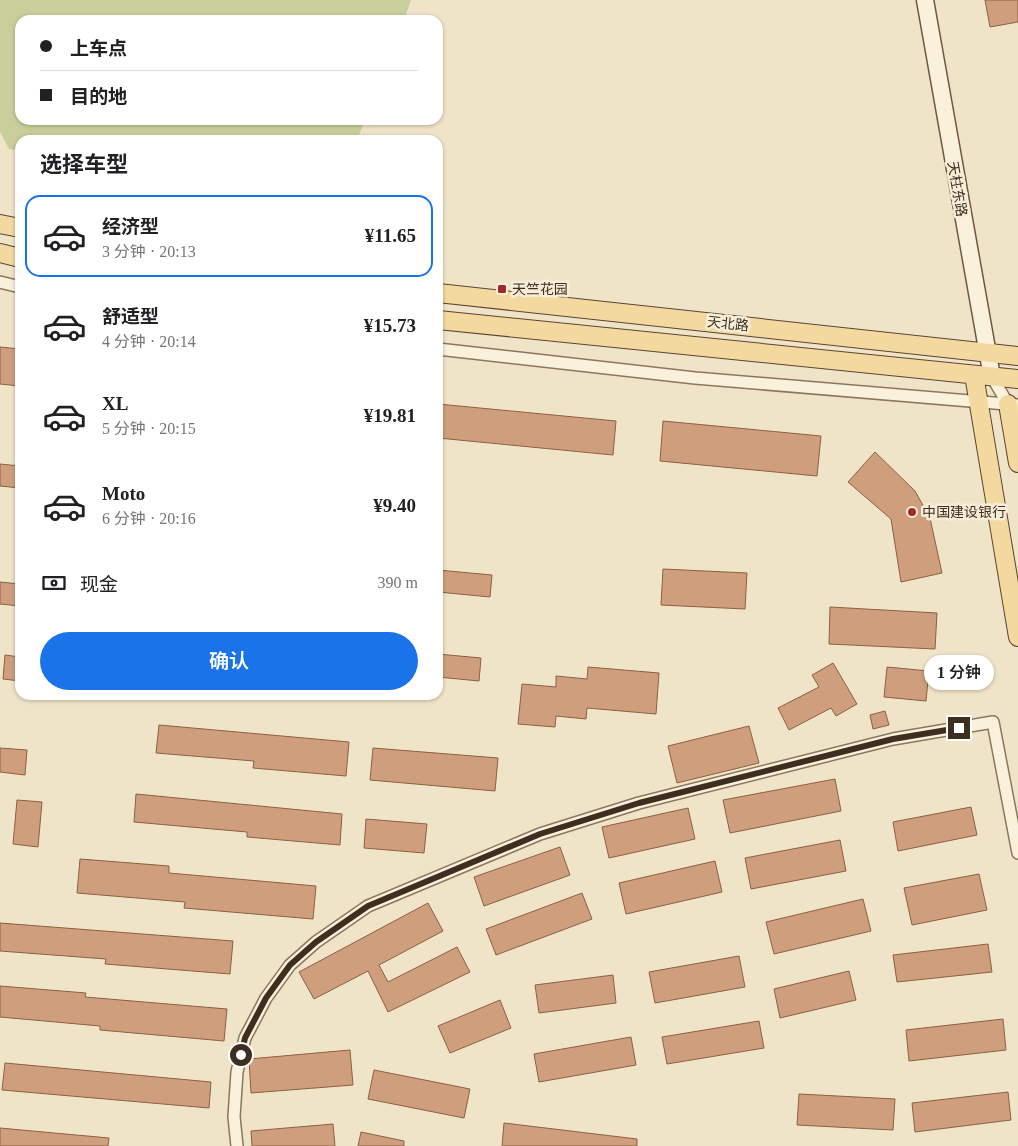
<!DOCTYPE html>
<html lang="zh">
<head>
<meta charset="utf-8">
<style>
	body { margin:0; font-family:"Times New Roman","Noto Sans SC",serif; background:#f2f2f2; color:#202124; height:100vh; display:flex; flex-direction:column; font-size:19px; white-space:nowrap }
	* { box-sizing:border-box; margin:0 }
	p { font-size:16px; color:#757577 }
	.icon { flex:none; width:28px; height:28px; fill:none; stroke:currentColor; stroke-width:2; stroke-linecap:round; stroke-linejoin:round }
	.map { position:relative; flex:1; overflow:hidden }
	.sheet { position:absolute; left:15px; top:135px; width:428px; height:565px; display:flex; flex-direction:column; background:#fff; border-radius:15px; box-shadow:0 1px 4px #0004 }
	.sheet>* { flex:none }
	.banner { position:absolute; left:15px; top:15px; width:428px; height:110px; border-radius:15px; box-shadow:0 1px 4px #0004; display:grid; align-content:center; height:110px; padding:0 25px; background:#fff }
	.end { position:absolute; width:22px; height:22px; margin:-11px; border:6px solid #3d2e20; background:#fff; box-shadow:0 0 0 2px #fff }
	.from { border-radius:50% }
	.bubble { position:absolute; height:35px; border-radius:18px; background:#fff; box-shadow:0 1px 4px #0004; font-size:16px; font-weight:600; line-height:35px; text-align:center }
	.banner b { display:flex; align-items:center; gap:18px; height:48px; font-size:19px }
	.banner b+b { border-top:1px solid #e0e0e0 }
	.banner i { width:12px; height:12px; background:#202124 }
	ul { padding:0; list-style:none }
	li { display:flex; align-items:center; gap:15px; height:82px; margin:0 10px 8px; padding:0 15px; border:2px solid transparent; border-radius:15px }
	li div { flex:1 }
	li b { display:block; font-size:19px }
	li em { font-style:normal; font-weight:600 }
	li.current { border-color:#1a73e8 }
	li>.icon { width:45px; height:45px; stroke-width:1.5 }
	h2 { padding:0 25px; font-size:22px; line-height:60px }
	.pay { display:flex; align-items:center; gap:12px; height:55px; padding:0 25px; font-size:19px }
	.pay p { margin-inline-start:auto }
	.button { display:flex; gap:10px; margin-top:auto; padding:10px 25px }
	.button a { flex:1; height:58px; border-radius:30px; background:#1a73e8; color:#fff; font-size:20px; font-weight:600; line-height:58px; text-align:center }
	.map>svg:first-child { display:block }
</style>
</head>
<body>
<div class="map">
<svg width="1018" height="1146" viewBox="0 0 1018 1146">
	<rect width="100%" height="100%" fill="#f0e4c8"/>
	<path fill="#c9cf9b" d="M0,0h411l-7,20h-384v100h345l-8,20h-337v11l-11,-2 -9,-17z"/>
	<path fill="#cf9f7d" stroke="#8d5f41" d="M985,0h33v22l-28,5z
		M0,347l20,2v37l-20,-2z
		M438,404l178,17 -3,34 -175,-17z
		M663,421l158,15 -4,40 -157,-15z
		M875,452l40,39 15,27 12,55 -41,9 -10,-63 -43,-37z
		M0,464l20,2v22l-20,-2z
		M663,569l84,4 -2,36 -84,-4z
		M438,570l54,5 -2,22 -52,-5z
		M0,582l20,2v22l-20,-2z
		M830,607l107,6 -2,36 -106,-5z
		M438,654l43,4 -2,23 -41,-4z
		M5,655l15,2v24l-17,-2z
		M833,663l24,41 -21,12 -5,-8 -42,22 -11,-22 41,-21 -7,-12z
		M588,667l71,6 -3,41 -69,-6 -1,11 -30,-3 -1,11 -37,-3 4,-40 34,3v-11l31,3z
		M887,667l42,4 -3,30 -42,-4z
		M885,711l4,14 -16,4 -3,-14z
		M159,725l190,17 -3,34 -93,-8 1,-7 -98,-8z
		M749,726l10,37 -82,20 -9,-37z
		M0,748l27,2 -2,25 -25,-3z
		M373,748l125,10 -3,33 -125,-11z
		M835,779l6,32 -111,22 -7,-33z
		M136,794l206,20 -2,31 -93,-8v-5l-113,-10z
		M17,800l25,2 -4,45 -25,-3z
		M971,807l6,28 -79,16 -5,-29z
		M688,808l7,31 -86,19 -7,-31z
		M366,819l61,5 -3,29 -60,-5z
		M840,840l6,31 -95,18 -6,-31z
		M560,847l10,28 -86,31 -10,-29z
		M80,859l89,7v7l147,13 -3,33 -129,-11 1,-6 -108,-9z
		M715,861l7,31 -96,22 -7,-31z
		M979,874l8,36 -75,15 -8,-37z
		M582,893l10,26 -96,36 -10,-26z
		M863,899l8,32 -97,23 -8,-32z
		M428,903l15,28 -64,34 9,17 69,-35 13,25 -82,40 -20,-41 -54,28 -15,-27z
		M0,923l233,18 -3,33 -125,-10 1,-5 -106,-8z
		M988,944l4,28 -95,10 -4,-27z
		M739,956l6,31 -90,16 -6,-31z
		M849,971l7,29 -76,18 -6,-29z
		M613,975l3,28 -77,10 -4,-28z
		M0,986l86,7 -1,4 142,12 -3,32 -124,-11v-4l-100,-9z
		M500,1000l11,28 -61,25 -12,-27z
		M1003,1019l3,31 -97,11 -3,-31z
		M759,1021l5,27 -97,16 -5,-27z
		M631,1037l5,28 -97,17 -5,-28z
		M350,1050l3,35 -102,8 -2,-34z
		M5,1063l206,19 -2,26 -207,-18z
		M374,1070l96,19 -6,29 -96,-19z
		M1008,1092l3,28 -96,12 -3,-29z
		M799,1094l96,5 -2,31 -96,-5z
		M504,1123l133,16v7h-135z
		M333,1124l2,22h-83l-1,-15z
		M0,1128l109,10 -1,8h-108z
		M361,1132l43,9v5h-46z"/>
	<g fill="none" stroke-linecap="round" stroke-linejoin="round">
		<defs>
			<path id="street" d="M0,282l20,5
				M438,349l257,29 323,27
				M992,377l16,27
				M237,1146l-3,-29 3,-45 8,-34 21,-40 24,-33 26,-23 52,-36 172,-72 99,-31 254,-64 100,-17 25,131"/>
			<path id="secondary" d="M925,0l67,377"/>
			<path id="primary" d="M0,224l20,4
				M0,253l20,5
				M438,293l580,63
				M438,320l580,59
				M974,375l44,262
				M1008,404l10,59"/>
		</defs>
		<use href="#street" stroke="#8d765c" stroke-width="14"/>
		<use href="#secondary" stroke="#6f573f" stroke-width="19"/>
		<use href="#primary" stroke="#5b4430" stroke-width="20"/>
		<use href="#street" stroke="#faf1dc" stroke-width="11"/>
		<use href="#secondary" stroke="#faf1dc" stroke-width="16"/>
		<use href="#primary" stroke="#f3d9a0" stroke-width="18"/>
	</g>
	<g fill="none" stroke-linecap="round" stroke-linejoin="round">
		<path stroke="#3d2e20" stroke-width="6" d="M241,1055l4,-17 21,-40 24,-33 26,-23 52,-36 172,-72 99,-31 254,-64 66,-11"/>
	</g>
	<g fill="#9e2a2b" stroke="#f7eed8" stroke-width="2">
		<rect x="497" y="284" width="10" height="10" rx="2.5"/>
		<circle cx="912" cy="512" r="5"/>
	</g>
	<g text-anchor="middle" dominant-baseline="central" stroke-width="5" stroke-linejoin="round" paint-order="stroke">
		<g font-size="14" fill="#3d2e20" stroke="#f7eed8">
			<text transform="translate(957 189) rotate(80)">天柱东路</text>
			<text transform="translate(728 324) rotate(6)">天北路</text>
		</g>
		<g font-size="14" fill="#3d2e20" stroke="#f7eed8" text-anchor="start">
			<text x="512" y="289">天竺花园</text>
			<text x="922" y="512">中国建设银行</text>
		</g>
	</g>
</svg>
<i class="end from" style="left:241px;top:1055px"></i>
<i class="end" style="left:959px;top:728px"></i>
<div class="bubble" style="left:924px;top:655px;width:70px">1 分钟</div>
<div class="banner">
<b><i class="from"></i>上车点</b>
<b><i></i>目的地</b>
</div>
<section class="sheet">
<h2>选择车型</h2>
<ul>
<li class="current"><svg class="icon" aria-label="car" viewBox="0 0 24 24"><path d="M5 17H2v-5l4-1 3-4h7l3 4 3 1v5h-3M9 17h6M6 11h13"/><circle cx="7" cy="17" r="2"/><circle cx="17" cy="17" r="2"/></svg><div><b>经济型</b><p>3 分钟 · 20:13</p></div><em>¥11.65</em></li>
<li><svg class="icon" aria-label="car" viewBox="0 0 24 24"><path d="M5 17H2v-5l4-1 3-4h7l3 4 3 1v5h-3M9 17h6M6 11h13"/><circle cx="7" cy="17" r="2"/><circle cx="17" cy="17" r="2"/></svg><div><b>舒适型</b><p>4 分钟 · 20:14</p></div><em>¥15.73</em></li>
<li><svg class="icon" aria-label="car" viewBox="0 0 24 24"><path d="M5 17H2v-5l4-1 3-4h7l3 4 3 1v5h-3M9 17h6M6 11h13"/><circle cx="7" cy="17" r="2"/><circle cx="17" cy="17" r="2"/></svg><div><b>XL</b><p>5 分钟 · 20:15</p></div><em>¥19.81</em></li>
<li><svg class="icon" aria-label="car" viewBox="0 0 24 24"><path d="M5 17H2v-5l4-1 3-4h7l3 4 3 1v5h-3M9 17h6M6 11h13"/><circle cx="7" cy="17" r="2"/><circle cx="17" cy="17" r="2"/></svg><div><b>Moto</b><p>6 分钟 · 20:16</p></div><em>¥9.40</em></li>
</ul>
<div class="pay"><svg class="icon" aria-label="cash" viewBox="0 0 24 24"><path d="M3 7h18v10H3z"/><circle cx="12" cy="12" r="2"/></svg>现金<p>390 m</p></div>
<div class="button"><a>确认</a></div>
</section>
</div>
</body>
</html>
